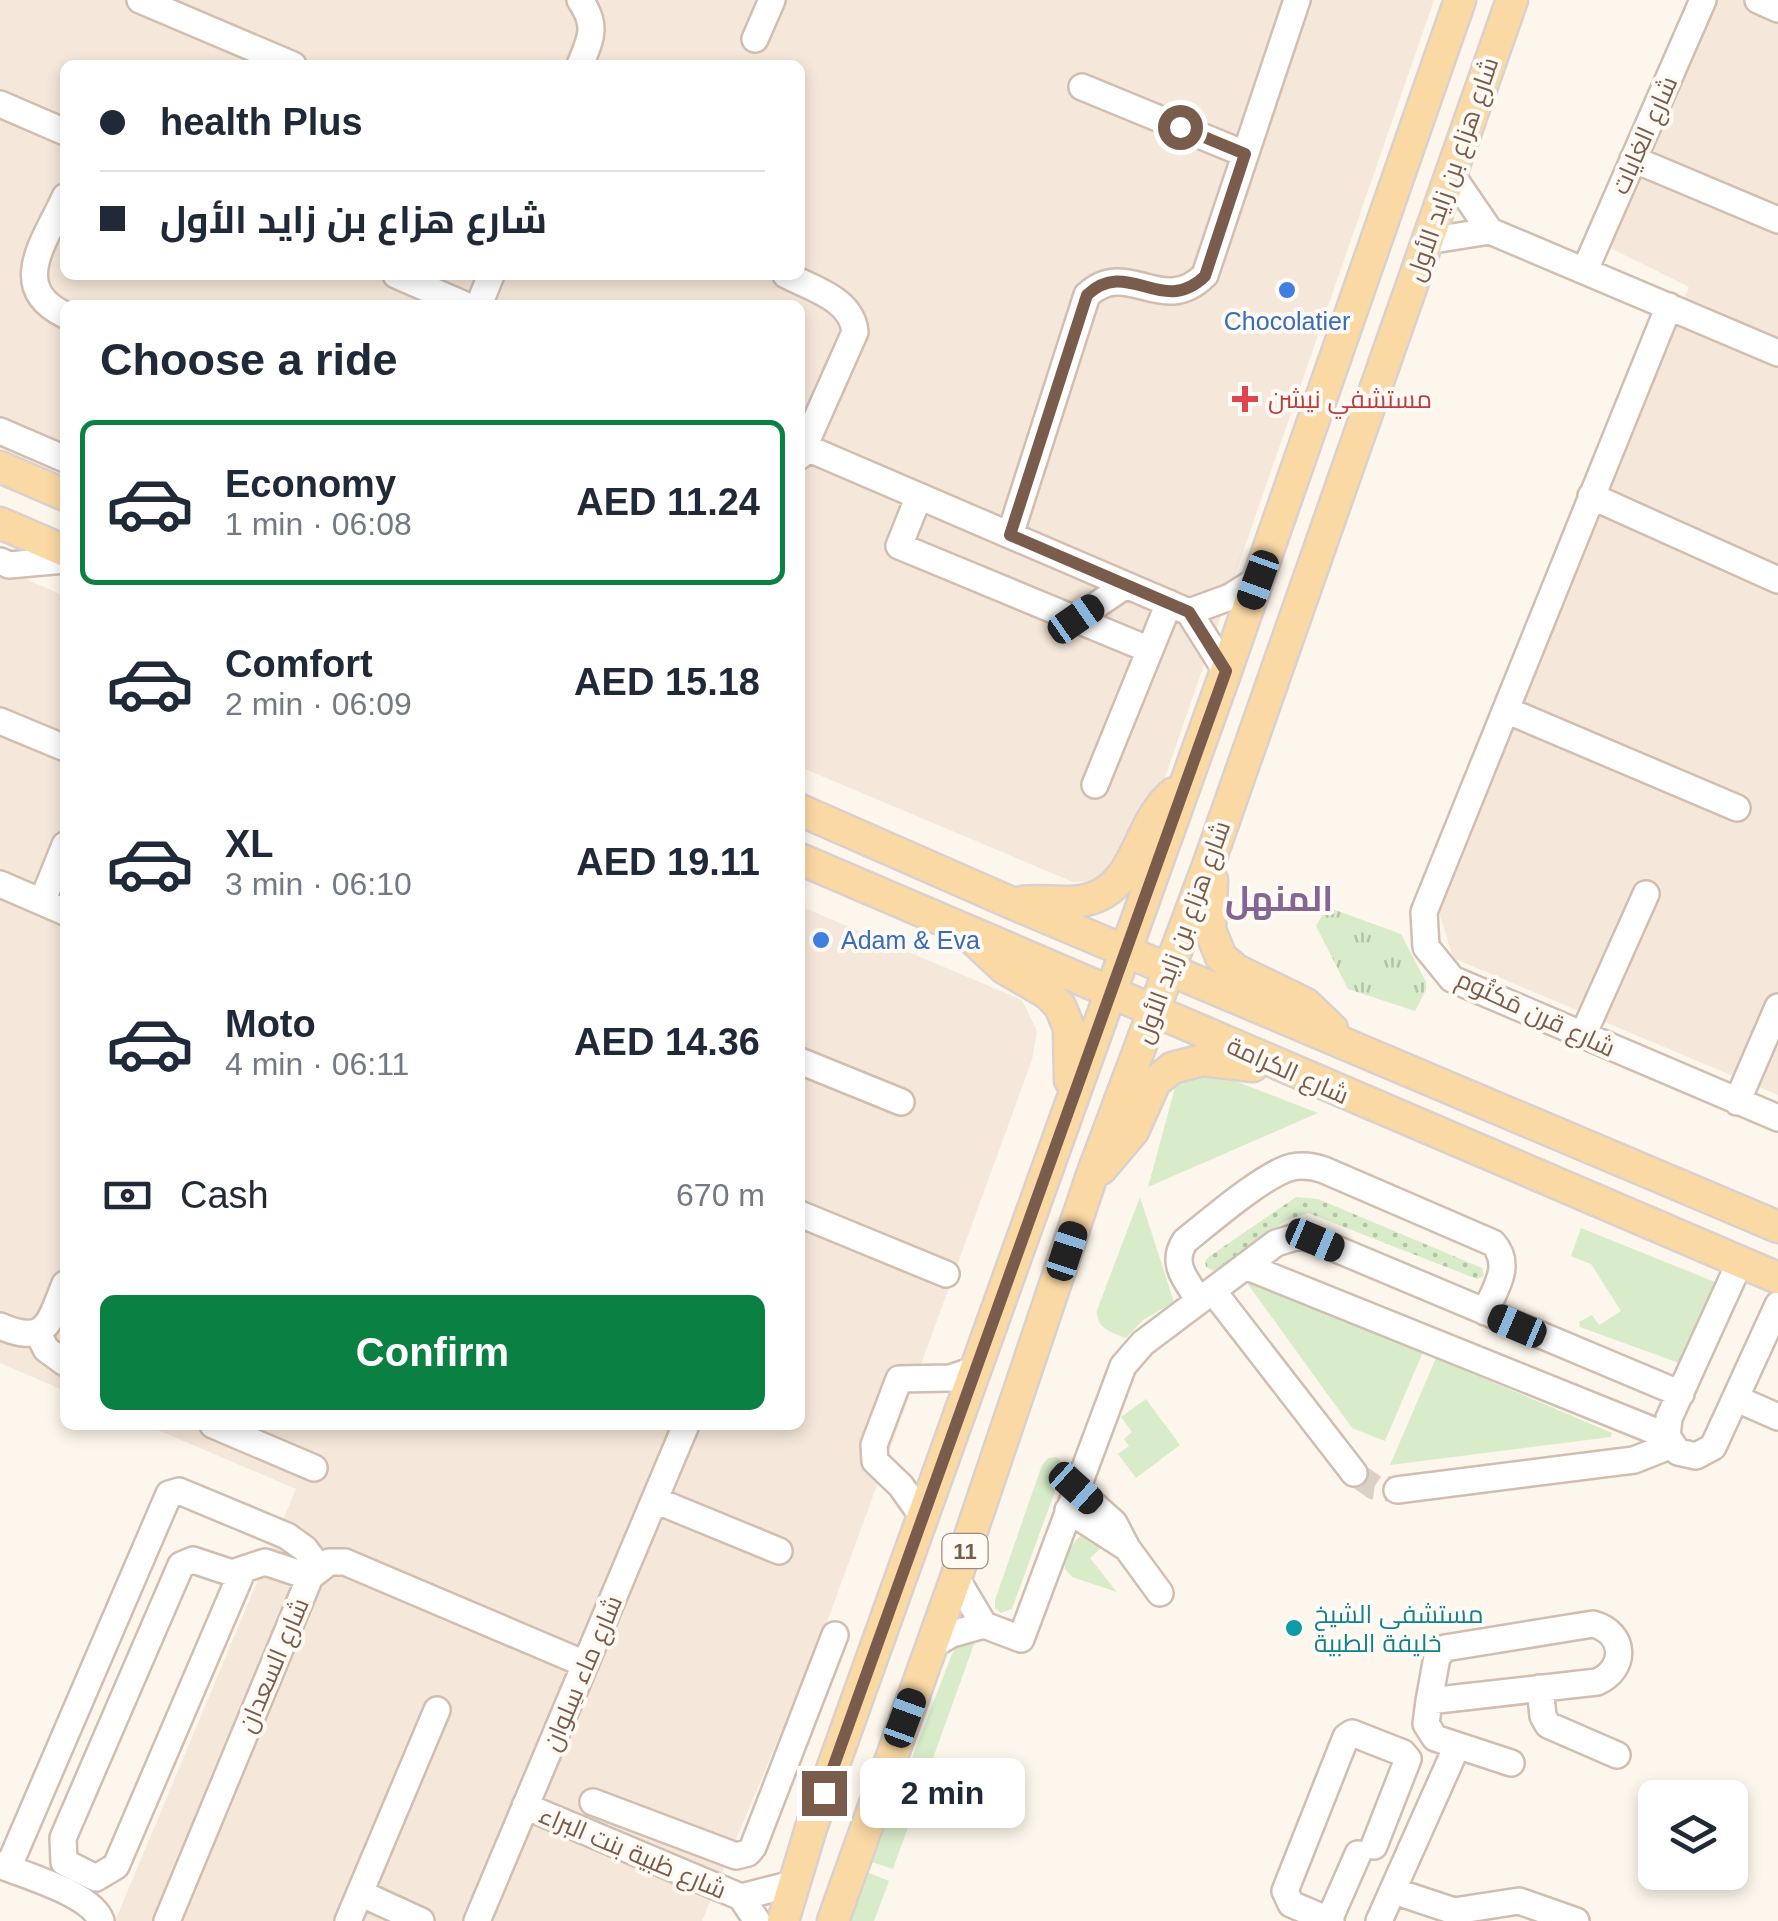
<!DOCTYPE html>
<html lang="en">
<head>
<meta charset="utf-8">
<style>
	body { margin:0; font-family:Arial,Cairo,sans-serif; background:#f6f6f7; color:#1f2937; height:100vh; display:flex; flex-direction:column; font-size:38px; white-space:nowrap }
	* { box-sizing:border-box; margin:0 }
	p { font-size:32px; color:#747a83 }
	.icon { flex:none; width:55px; height:55px; fill:none; stroke:currentColor; stroke-width:2; stroke-linecap:round; stroke-linejoin:round }
	.map { position:relative; flex:1; overflow:hidden }
	.side { position:absolute; left:60px; top:300px; width:745px; height:1130px; display:flex; flex-direction:column; background:#fff; border-radius:15px; box-shadow:0 5px 15px #0003 }
	.side>* { flex:none }
	.top-card { position:absolute; left:60px; top:60px; width:745px; height:220px; border-radius:15px; box-shadow:0 5px 15px #0003; display:grid; align-content:center; height:220px; padding:0 40px; background:#fff }
	.controls { position:absolute; left:1638px; top:1780px; display:grid; gap:20px }
	.controls a { display:grid; place-items:center; width:110px; height:110px; border-radius:15px; background:#fff; box-shadow:0 5px 15px #0003; font-size:50px }
	.end { position:absolute; width:45px; height:45px; margin:-22px; border:12px solid #7a5c4d; background:#fff; box-shadow:0 0 0 5px #fff }
	.from { border-radius:50% }
	.bubble { position:absolute; height:70px; border-radius:15px; background:#fff; box-shadow:0 5px 15px #0003; font-size:32px; font-weight:800; line-height:70px; text-align:center }
	.car { position:absolute; width:30px; height:60px; margin:-30px -15px; border-radius:12px; box-shadow:0 0 8px 2px #0007; background:linear-gradient(#222 24%,#8ab4d8 0 40%,#222 0 76%,#8ab4d8 0 86%,#222 0) }
	.top-card b { display:flex; align-items:center; gap:35px; height:95px; font-size:38px }
	.top-card b+b { border-top:2px solid #e0e1e3 }
	.top-card i { width:25px; height:25px; background:#1f2937 }
	ul { padding:0; list-style:none }
	li { display:flex; align-items:center; gap:30px; height:165px; margin:0 20px 15px; padding:0 20px; border:5px solid transparent; border-radius:15px }
	li div { flex:1 }
	li b { display:block; font-size:38px }
	li em { font-style:normal; font-weight:800 }
	li.selected { border-color:#0b8043 }
	li>.icon { width:90px; height:90px; stroke-width:1.5 }
	h2 { padding:0 40px; font-size:45px; line-height:120px }
	.pay { display:flex; align-items:center; gap:25px; height:110px; padding:0 40px; font-size:38px }
	.pay p { margin-inline-start:auto }
	.action { display:flex; gap:20px; margin-top:auto; padding:20px 40px }
	.action a { flex:1; height:115px; border-radius:15px; background:#0b8043; color:#fff; font-size:40px; font-weight:800; line-height:115px; text-align:center }
	.map>svg:first-child { display:block }
</style>
</head>
<body>
<div class="map">
<svg width="1778" height="1921" viewBox="0 0 1778 1921">
	<defs>
		<pattern id="grass-dots" width="8" height="8" patternUnits="userSpaceOnUse" patternTransform="scale(2.5)"><rect width="8" height="8" fill="#d8ecc9"/><path d="M2 2h.1M6 6h.1" fill="none" stroke="#b4c2a5" stroke-width="1.8" stroke-linecap="round"/></pattern>
		<pattern id="park-tufts" width="24" height="20" patternUnits="userSpaceOnUse" patternTransform="scale(2.5)"><rect width="24" height="20" fill="#d8ecc9"/><path d="M3 7l-1-3M5 7V3M7 7l1-3M15 17l-1-3M17 17v-4M19 17l1-3" fill="none" stroke="#b4c2a5"/></pattern>
	</defs>
	<rect width="100%" height="100%" fill="#fdf6ec"/>
	<path fill="#f5e8da" fill-rule="evenodd" d="M0,0h1434l-274,792 -29,74 -34,15 -24,1 -273,-115v-462h-735v153l-65,-27zM65,65h735v210h-735z
		M1696,0h82v1095l-325,-137 -20,-65 256,-606 -97,-48z
		M0,568l65,28v795l-65,-28z
		M800,906l222,94 15,31 -5,29 -205,562 -125,299h-587l181,-432 -150,-64h654z"/>
	<path fill="url(#grass-dots)" d="M1296,1197l22,2 164,69 2,8 -7,3 -169,-66 -21,7 -73,51 -8,-4 -1,-6 5,-5z"/>
	<path fill="url(#park-tufts)" d="M1327,907l74,27 25,48v8l-11,21 -67,-22 -32,-63z"/>
	<path fill="#d8ecc9" d="M1201,1068l117,45 -170,74 28,-103 3,-6z
		M1140,1197l34,105 -31,18 -17,18c-15,-6 -30,-9 -29,-28z
		M1581,1228l134,54 -36,81 -99,-36 -1,-5 13,-7 7,10 22,-14 -30,-47 -20,-8z
		M1250,1280l173,72 -38,89 -33,-13 -105,-145z
		M1436,1358l176,75 -1,4 -221,28z
		M1146,1399l34,46 -44,33 -18,-24 11,-8 -5,-7 8,-7 -11,-15z
		M1057,1457l6,6 -1,9 -50,137 -11,4 -6,-5v-8l47,-135 6,-7z
		M1085,1533l18,13 -13,12 27,34 -45,-15 -7,-8c-1,-11 9,-31 20,-36z
		M977,1636l-84,233 -21,-7 80,-208 7,-10z
		M867,1872l22,9 -15,40h-25z"/>
	<g fill="none" stroke-linecap="round" stroke-linejoin="round">
		<path stroke="#dcd0c4" stroke-width="25" stroke-dasharray="25 12" stroke-linecap="butt" d="M1354,1473l20,14 23,3"/>
		<defs>
			<path id="minor" d="M140,0l153,65
				M1758,0l20,9
				M755,39l17,-39
				M580,65c11,-27 18,-39 0,-65
				M1082,87l163,67
				M0,104l65,28
				M1633,159l145,61
				M1451,174l39,57
				M65,197c-19,43 -58,90 0,118
				M1427,241l63,-10 288,122
				M1585,270l118,-270
				M396,275l69,30
				M786,275c27,14 66,24 69,57l-55,124
				M479,305l12,-30
				M1669,306l-245,606 2,35 26,32 326,139
				M0,431l65,28
				M800,445l389,167 37,59
				M919,496l-20,50 251,104
				M1591,496l187,84
				M1010,535l77,-240c41,-38 75,23 118,-20l92,-275
				M0,561l9,4 56,-5
				M1189,612l41,-15 27,-17
				M1076,619l50,-34
				M1506,710l231,98
				M0,721l65,27
				M1095,785l74,-182
				M0,884l65,28
				M42,902l23,-57
				M1583,1035l63,-141
				M800,1061l101,41
				M1737,1102l41,-95
				M800,1214l146,60
				M1739,1264l-70,154 -2,18 11,16 18,4 17,-9 65,-142
				M1245,1266l422,170
				M1213,1291l141,182
				M1199,1300c-13,-20 -29,-36 -14,-59 24,-19 79,-67 107,-74 11,-2 21,-1 32,3l169,73c20,22 2,46 -8,69
				M0,1326c47,20 49,-3 65,-42
				M38,1333l8,16 19,14
				M1737,1399l41,18
				M213,1425l101,43
				M1076,1489l38,34 13,25 33,45
				M1397,1490l237,-30 38,-15
				M655,1500l124,51
				M1068,1510l59,38
				M923,1517l-22,-31 -26,-25 -1,-16 25,-66 51,-1 24,-8
				M242,1572l-126,294 -20,12 -32,-16 -1,-24 118,-273 12,-5 39,13 33,-11 45,15
				M956,1578l28,47 37,14 102,-273 20,-23 133,-100 23,-7 16,4 366,154
				M1593,1624c33,9 34,45 4,58l-168,19 8,-44 8,-9z
				M931,1646l21,-12 32,-9
				M1540,1688l3,28 5,9 69,30
				M1429,1701l-3,23 9,14 76,25
				M593,1802l143,54 12,-3 5,-6 82,-212
				M525,1806l216,91 16,24
				M0,1865c26,11 92,29 101,56
				M8,1868l161,-374 10,-3 108,45 18,13 15,20
				M1394,1891l60,20 65,-10 57,20
				M360,1893l61,28
				M741,1897l55,-14
				M1329,1920l29,-66
				M167,1921l143,-344 19,-15h16l240,102
				M348,1921l89,-211
				M477,1921l209,-496
				M1331,1921l-40,-17 -6,-13 61,-154 6,-4 51,20 5,6 -34,87
				M1379,1921l78,-175"/>
			<path id="major" d="M0,467l65,28
				M0,523l65,28
				M800,810l214,94 764,323
				M800,859l978,419
				M1212,880l-2,50 11,27 15,13 70,34 26,25
				M1022,902c21,-3 43,3 64,-2 53,-12 50,-77 88,-107
				M972,938l32,30 43,25 13,13 9,22 1,52
				M1101,1169l32,-38 22,-49 17,-14 31,-8 50,6
				M783,1921l28,-93 415,-1157 234,-671
				M833,1921l123,-343 135,-400 118,-315 303,-863"/>
		</defs>
		<use href="#minor" stroke="#d1beb0" stroke-width="30"/>
		<use href="#major" stroke="#dad1cd" stroke-width="35"/>
		<use href="#minor" stroke="#fff" stroke-width="25"/>
		<use href="#major" stroke="#fbd9a5" stroke-width="30"/>
	</g>
	<g fill="none" stroke-linecap="round" stroke-linejoin="round">
		<path stroke="#7a5c4d" stroke-width="12" d="M824,1793l402,-1122 -37,-59 -179,-77 77,-240c41,-39 75,23 118,-19l40,-122 -65,-27"/>
	</g>
	<g fill="#3f7fe0" stroke="#fffaf3" stroke-width="4">
		<circle cx="1287" cy="290" r="10"/>
		<circle cx="821" cy="940" r="10"/>
	</g>
	<path fill="#e0444e" stroke="#fffaf3" stroke-width="4" d="M1240 384h10v10h10v10h-10v10h-10v-10h-10v-10h10z"/>
	<circle fill="#0f9aa8" stroke="#fffaf3" stroke-width="4" cx="1294" cy="1628" r="10"/>
	<g text-anchor="middle" dominant-baseline="central" stroke-width="8" stroke-linejoin="round" paint-order="stroke">
		<rect fill="#fffaf3" stroke="#a28b7f" stroke-width="2.5" x="942.5" y="1534" width="45" height="34" rx="8"/>
		<g font-size="22" font-weight="bold" fill="#7a5c4d">
			<text x="965" y="1551">11</text>
		</g>
		<g font-size="25" fill="#7a5c4d" stroke="#fffaf3">
			<text transform="translate(1644 135) rotate(-66)">شارع الغايات</text>
			<text transform="translate(1452 169) rotate(-71)">شارع هزاع بن زايد الأول</text>
			<text transform="translate(1182 932) rotate(-70)">شارع هزاع بن زايد الأول</text>
			<text transform="translate(1536 1013) rotate(25)">شارع قرن مَكتُوم</text>
			<text transform="translate(1288 1070) rotate(24)">شارع الكرامة</text>
			<text transform="translate(273 1665) rotate(-67)">شارع السعدان</text>
			<text transform="translate(582 1673) rotate(-67)">شارع ماء سِلوان</text>
			<text transform="translate(633 1852) rotate(23)">شارع ظبية بنت البراء</text>
		</g>
		<g font-size="25" fill="#366cbe" stroke="#fffaf3">
			<text x="1287" y="321">Chocolatier</text>
			<text x="841" y="940" text-anchor="start">Adam &amp; Eva</text>
		</g>
		<g font-size="25" fill="#be3a42" stroke="#fffaf3" text-anchor="start">
			<text x="1268" y="399">مستشفي نيشن</text>
		</g>
		<g font-size="25" fill="#0d838f" stroke="#fffaf3" text-anchor="start">
			<text x="1314" y="1614">مستشفي الشيخ<tspan x="1314" dy="29">خليفة الطبية</tspan></text>
		</g>
		<g font-size="35" font-weight="bold" fill="#846695" stroke="#fffaf3">
			<text x="1279" y="898">المنهل</text>
		</g>
	</g>
</svg>
<div class="controls">
<a><svg class="icon" aria-label="layers" viewBox="0 0 24 24"><path d="M12 4l9 5-9 5-9-5zM3 14l9 5 9-5"/></svg></a>
</div>
<i class="end from" style="left:1180px;top:127px"></i>
<i class="end" style="left:824px;top:1793px"></i>
<div class="bubble" style="left:860px;top:1758px;width:165px">2 min</div>
<i class="car" style="left:1258px;top:580px;rotate:200deg"></i>
<i class="car" style="left:1076px;top:619px;rotate:55deg"></i>
<i class="car" style="left:1315px;top:1240px;rotate:113deg"></i>
<i class="car" style="left:1067px;top:1251px;rotate:18deg"></i>
<i class="car" style="left:1517px;top:1326px;rotate:293deg"></i>
<i class="car" style="left:1076px;top:1488px;rotate:132deg"></i>
<i class="car" style="left:905px;top:1718px;rotate:20deg"></i>
<div class="top-card">
<b><i class="from"></i>health Plus</b>
<b><i></i>شارع هزاع بن زايد الأول</b>
</div>
<section class="side">
<h2>Choose a ride</h2>
<ul>
<li class="selected"><svg class="icon" aria-label="car" viewBox="0 0 24 24"><path d="M5 17H2v-5l4-1 3-4h7l3 4 3 1v5h-3M9 17h6M6 11h13"/><circle cx="7" cy="17" r="2"/><circle cx="17" cy="17" r="2"/></svg><div><b>Economy</b><p>1 min · 06:08</p></div><em>AED 11.24</em></li>
<li><svg class="icon" aria-label="car" viewBox="0 0 24 24"><path d="M5 17H2v-5l4-1 3-4h7l3 4 3 1v5h-3M9 17h6M6 11h13"/><circle cx="7" cy="17" r="2"/><circle cx="17" cy="17" r="2"/></svg><div><b>Comfort</b><p>2 min · 06:09</p></div><em>AED 15.18</em></li>
<li><svg class="icon" aria-label="car" viewBox="0 0 24 24"><path d="M5 17H2v-5l4-1 3-4h7l3 4 3 1v5h-3M9 17h6M6 11h13"/><circle cx="7" cy="17" r="2"/><circle cx="17" cy="17" r="2"/></svg><div><b>XL</b><p>3 min · 06:10</p></div><em>AED 19.11</em></li>
<li><svg class="icon" aria-label="car" viewBox="0 0 24 24"><path d="M5 17H2v-5l4-1 3-4h7l3 4 3 1v5h-3M9 17h6M6 11h13"/><circle cx="7" cy="17" r="2"/><circle cx="17" cy="17" r="2"/></svg><div><b>Moto</b><p>4 min · 06:11</p></div><em>AED 14.36</em></li>
</ul>
<div class="pay"><svg class="icon" aria-label="cash" viewBox="0 0 24 24"><path d="M3 7h18v10H3z"/><circle cx="12" cy="12" r="2"/></svg>Cash<p>670 m</p></div>
<div class="action"><a>Confirm</a></div>
</section>
</div>
</body>
</html>
